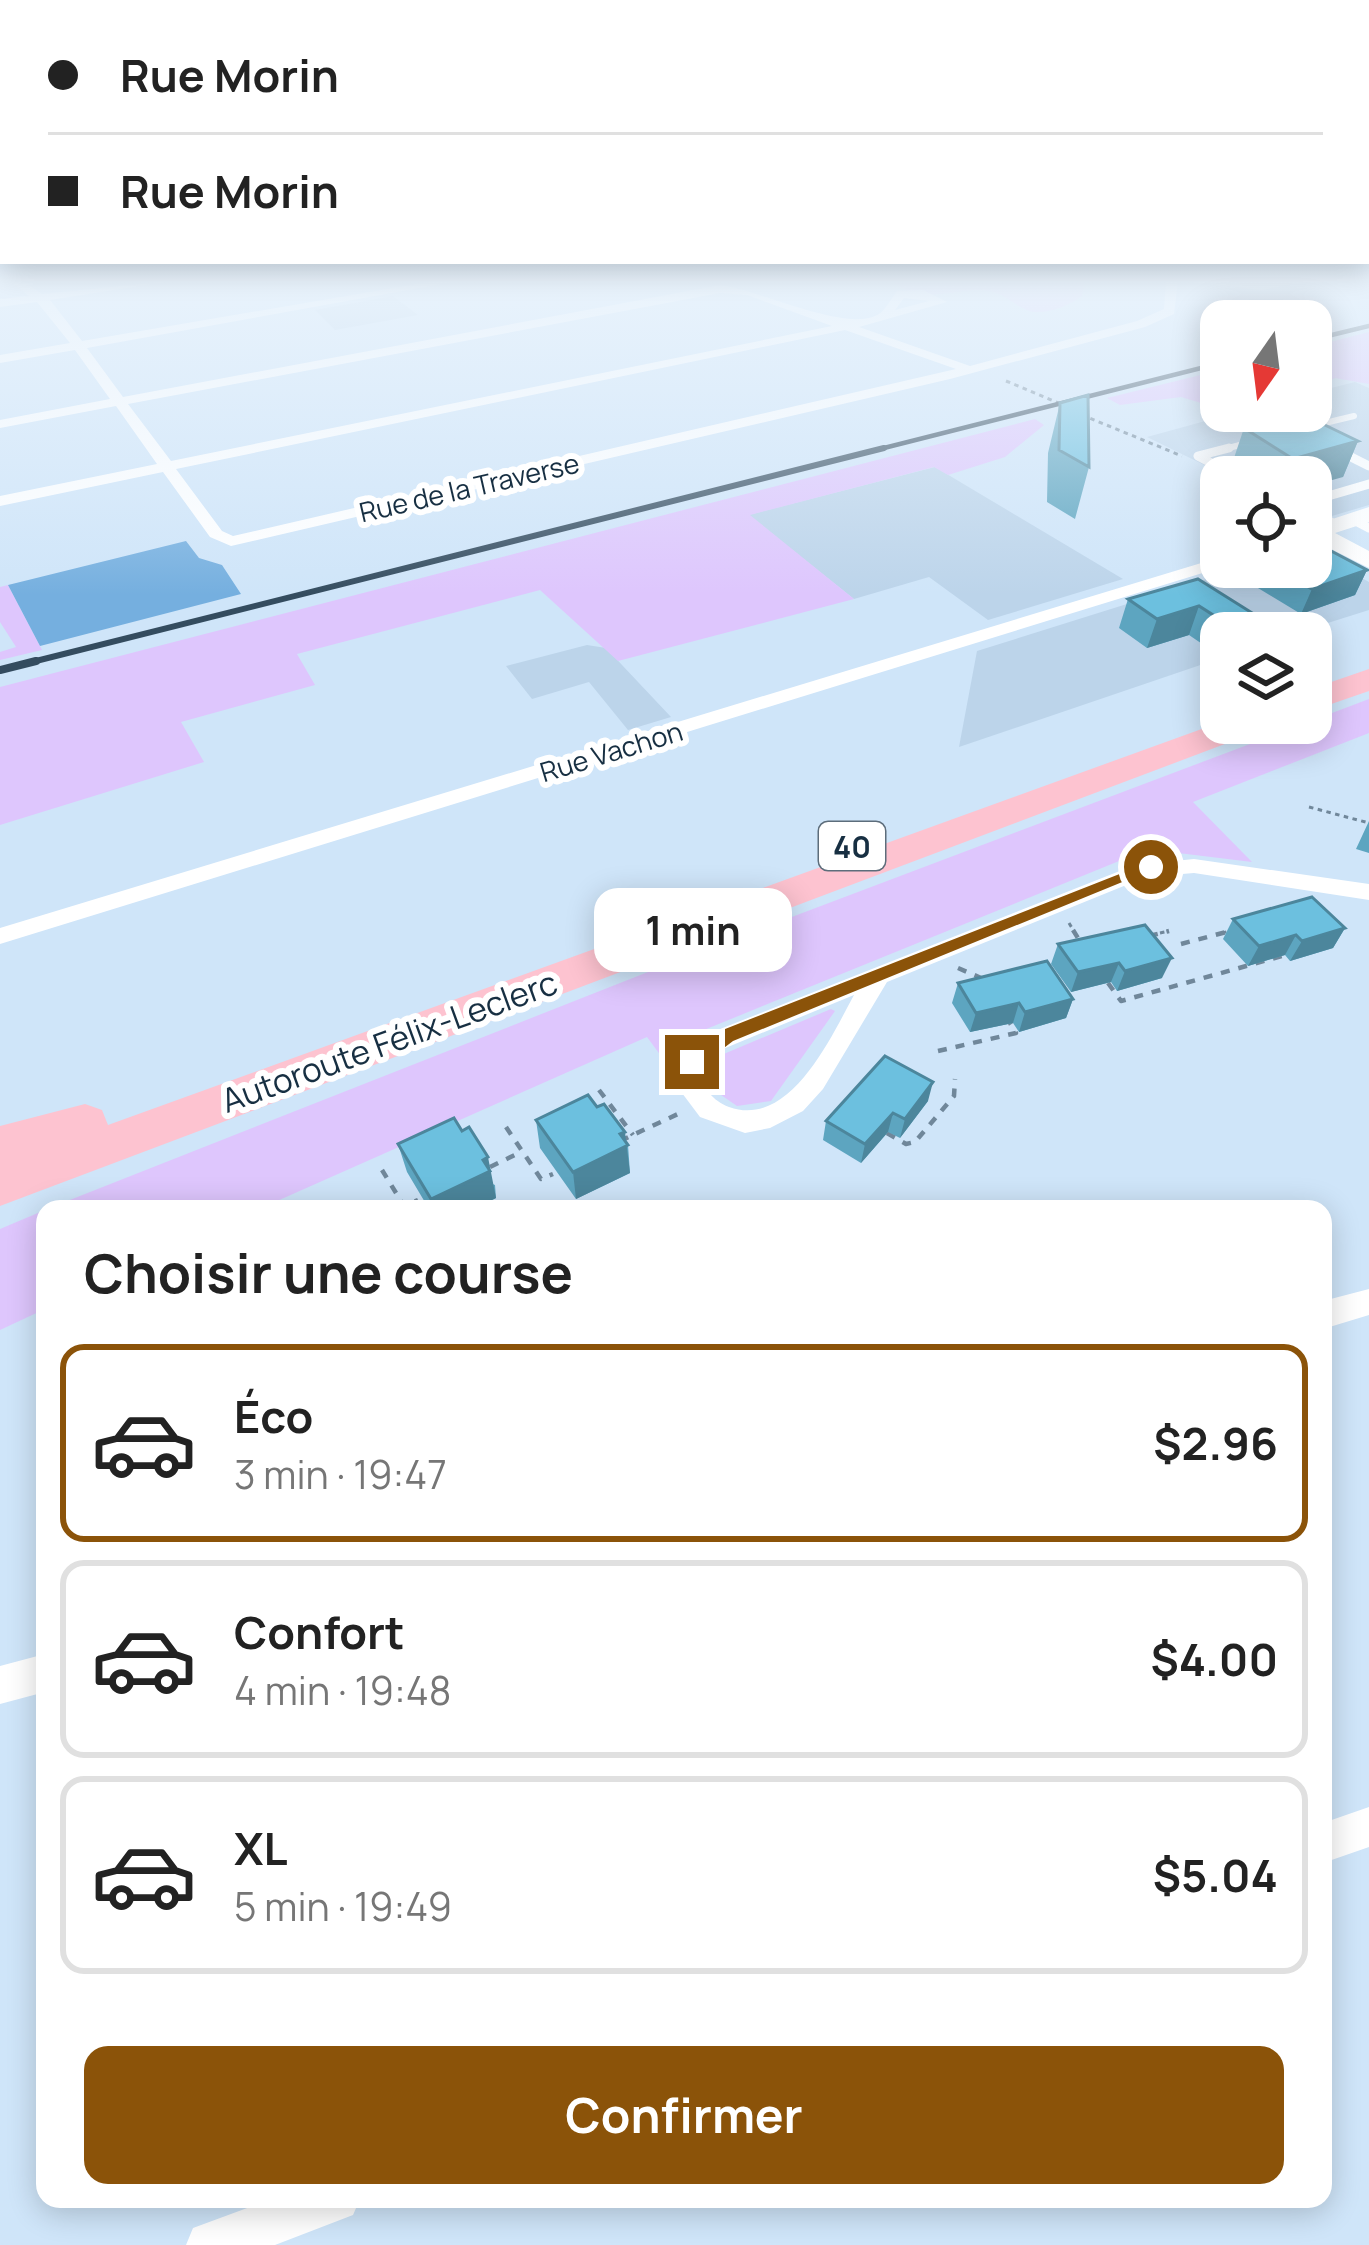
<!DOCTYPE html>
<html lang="fr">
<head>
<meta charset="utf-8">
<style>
	body { margin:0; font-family:Manrope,sans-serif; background:#f6f6f6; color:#222; height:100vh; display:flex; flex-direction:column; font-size:45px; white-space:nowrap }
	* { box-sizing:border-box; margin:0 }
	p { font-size:39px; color:#767676 }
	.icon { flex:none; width:66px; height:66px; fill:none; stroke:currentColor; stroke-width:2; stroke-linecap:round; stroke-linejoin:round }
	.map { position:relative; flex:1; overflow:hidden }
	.details { position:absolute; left:36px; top:1200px; width:1296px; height:1008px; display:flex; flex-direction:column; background:#fff; border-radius:24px; box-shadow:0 6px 30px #0003 }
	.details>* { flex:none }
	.hud { position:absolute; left:0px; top:0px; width:1371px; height:264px; box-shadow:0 6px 30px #0003; display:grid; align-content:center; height:264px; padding:0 48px; background:#fff }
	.needle { width:78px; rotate:194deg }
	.fabs { position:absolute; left:1200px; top:300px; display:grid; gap:24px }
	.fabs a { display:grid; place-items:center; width:132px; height:132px; border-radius:24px; background:#fff; box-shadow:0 6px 30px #0003; font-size:60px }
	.end { position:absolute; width:54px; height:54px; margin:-27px; border:15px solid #8b5309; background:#fff; box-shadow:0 0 0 6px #fff }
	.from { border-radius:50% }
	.bubble { position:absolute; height:84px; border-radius:24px; background:#fff; box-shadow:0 6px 30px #0003; font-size:39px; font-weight:700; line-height:84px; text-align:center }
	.hud b { display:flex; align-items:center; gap:42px; height:114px; font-size:45px }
	.hud b+b { border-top:3px solid #e0e0e0 }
	.hud i { width:30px; height:30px; background:#222 }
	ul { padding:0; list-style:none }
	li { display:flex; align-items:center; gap:36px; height:198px; margin:0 24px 18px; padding:0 24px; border:6px solid #e0e0e0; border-radius:24px }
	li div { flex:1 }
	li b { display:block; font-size:45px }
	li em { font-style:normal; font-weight:700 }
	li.current { border-color:#8b5309 }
	li>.icon { width:108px; height:108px; stroke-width:1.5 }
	h2 { padding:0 48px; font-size:54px; line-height:144px }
	.button { display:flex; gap:24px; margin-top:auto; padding:24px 48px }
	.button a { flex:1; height:138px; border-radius:24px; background:#8b5309; color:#fff; font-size:48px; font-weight:700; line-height:138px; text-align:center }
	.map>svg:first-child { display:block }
</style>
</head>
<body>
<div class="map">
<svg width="1369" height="2245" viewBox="0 0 1369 2245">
	<rect width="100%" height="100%" fill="#cfe5f9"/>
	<path fill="#bcd4ea" d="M393,296l25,19 -83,15 -20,-20z
		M1355,382l14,6v117l-54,16 -4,-44h-82l-82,-40 95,-26h69v-18z
		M935,467l188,112 -135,41 -59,-43 -75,22 -106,-84z
		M1311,550l58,32v28l-73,23h-75v25l-262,89 18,-96 268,-84h66z
		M587,645l19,3 65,69 -43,13 -39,-48 -57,17 -26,-33z"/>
	<path fill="#dec6fd" d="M892,281h193l-3,15c-13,9 -28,16 -45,16 -15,0 -28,-15 -43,-20 -33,-9 -67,17 -102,-11z
		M1369,332v52l-34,-6 -24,11v-11l6,-1 -6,-3v-27z
		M1221,370v16l-13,12 13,4v7l-40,-12 -61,8 -13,-7z
		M1035,419l9,6 -39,32 -57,18 -14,-8 -184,48 104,84 -236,62 -78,-71 -243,64 18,31 -134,37 23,40 -204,63v-138z
		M8,585l34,65 -42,10v-8l16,-5 -16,-25v-35z
		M1369,699v34l-176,69 59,60 -90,-11 -38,8 -425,173 -18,15 -11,21 -23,-31 -388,172h-212l639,-252z
		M831,1009l4,2 -64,90 -34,5 -26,-18 -4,-17 12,-15z
		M45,1210v99l-45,21v-101z"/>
	<path fill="#75afdf" d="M186,541l13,17 23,7 19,29 -201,52 -32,-61z"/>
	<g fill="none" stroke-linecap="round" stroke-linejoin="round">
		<path stroke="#70879a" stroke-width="3" stroke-dasharray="4.5 4.5" stroke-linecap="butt" d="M1006,381l55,23
			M1082,415l100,41
			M1309,807l60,16
			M1069,923l6,10
			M1160,933l9,-2
			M1222,933l8,-2"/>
		<path stroke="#70879a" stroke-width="4.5" stroke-dasharray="9 9" stroke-linecap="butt" d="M1073,930l8,13
			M1149,936l20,-5
			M1181,944l49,-13
			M958,968l23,10
			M1108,983l13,18 161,-45
			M938,1051l78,-18 -6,-10
			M599,1090l34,45
			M506,1127l35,52 12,-5
			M887,1133l19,11 9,-2 39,-46 1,-17
			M620,1141l60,-28
			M490,1167l31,-15
			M382,1170l22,36 14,-6"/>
		<path stroke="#fff" stroke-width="6" d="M1304,428l50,-12
			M1218,451l36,-10"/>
		<path stroke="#fff" stroke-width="9" d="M1229,448l-31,8 40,21
			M1339,451l30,15
			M1311,501l58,-17
			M1311,510l25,15
			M1352,519l17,9"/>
		<path fill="#fff" fill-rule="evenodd" d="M10,281h13l19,13 129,-13 -121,19 32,41 352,-60h24l-371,67 36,49 597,-112c41,5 127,49 159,29 6,-4 13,-16 18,-23l26,-1 24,12 -88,25 111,39 167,-45 27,-12 2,-28h12l-4,33 -29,13 -195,52 -719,167 -21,-9 -47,-65 -163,34v-10l157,-32 -41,-58 -116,22v-8l110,-21 -35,-49 -75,13v-8l70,-12 -33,-41 -37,5v-8l29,-3zM720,293l27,2 85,31 -661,135 -43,-57zM904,298l25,3 -34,9zM845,330l111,39 -723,167 -11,-5 -46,-62z
			M1181,281h125l-44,9z
			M1221,557l1,10 -1222,377v-16z
			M1194,859l175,25v16l-175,-27 -48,4 -259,105 -64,107 -20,22 -33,17 -25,5 -45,-16 -21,-28 -2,-20 28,-34 430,-170zM854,995c-23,42 -64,134 -125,112 -17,-7 -25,-17 -26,-35l20,-23z
			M1369,1289v26l-46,14v-28z
			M45,1654v38l-45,12v-38z
			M1369,1807v40l-46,16v-40z
			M272,2199h88l-7,16 -78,30h-89l7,-17z"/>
		<path fill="#fff" fill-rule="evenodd" d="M1369,507v15l-34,11 34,18v17l-58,-29v-13z"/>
		<path fill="#fdc3d0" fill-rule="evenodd" d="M1369,669v22l-58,20v-22z
			M1221,722l47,1 -6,7 -1262,476v-80l85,-22 17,6 6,15z"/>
		<path stroke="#344c5f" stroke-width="4.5" d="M1311,340l58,-14
			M872,451l349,-88"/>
		<path stroke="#344c5f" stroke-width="6" d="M24,664l860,-216"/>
		<path stroke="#344c5f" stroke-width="8" d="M0,670l36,-9"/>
	</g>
	<path fill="#5da5c0" d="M1060,403l29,64 -14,52 -28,-17 1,-49z
		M1244,428l114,13 -15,36h-91l-20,-13z
		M1260,567h51l56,3 -12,25 -54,19 -48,-29z
		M1198,579l53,54h-30v20l-4,1 -28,-19 -42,13 -28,-20 9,-29z
		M1369,821v32l-13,-4z
		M1233,919l112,9 -12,20 -43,13 -5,-6 -37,11 -25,-27z
		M1145,925l17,53 -45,13 -6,-9 -40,10 -20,-28 7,-20z
		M958,983l115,16 -7,19 -47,14 -6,-9 -43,9 -18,-29z
		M928,1101l-28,37 -12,-6 -27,31 -38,-23 3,-19z
		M536,1120l90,22 2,3 2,28 -54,26 -36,-51z
		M398,1144l97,41 1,13 -22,11h-45l-22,-37z"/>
	<path fill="#4c869c" d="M1358,441l-15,36 -32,9v-9h-25l7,-18z
		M1367,570l-12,25 -54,19 11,-25z
		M1199,606l-10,29 -42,13 10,-29z
		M1257,616l-6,17h-25l3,-8z
		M1345,928l-12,20 -43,13 12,-20z
		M1296,935l-11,20 -37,11 11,-20z
		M1172,958l-10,20 -45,13 8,-20z
		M1119,963l-8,19 -40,10 7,-20z
		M1073,999l-7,19 -47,14 6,-20z
		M1019,1003l-6,20 -43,9 6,-19z
		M933,1082l-5,19 -28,37 5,-19z
		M893,1113l-5,19 -27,31 4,-19z
		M625,1132l5,41 -54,26 -3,-27z
		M488,1157l8,41 -22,11h-40l-3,-10z"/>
	<path fill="#6cc0df" stroke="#4c869c" stroke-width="3" d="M1088,395l1,72 -30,-17 1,-47z
		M1300,413l58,28 -65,18 -49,-31z
		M1316,543l51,27 -55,19 -39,-22h38v-22z
		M1198,579l59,37 -28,9 -30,-19 -42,13 -29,-20z
		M1312,897l33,31 -43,13 -6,-6 -37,11 -26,-27z
		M1145,925l27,33 -47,13 -6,-8 -41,9 -20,-28z
		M1047,961l26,38 -48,13 -6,-9 -43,10 -18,-30z
		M885,1056l48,26 -28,37 -12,-6 -28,31 -39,-23z
		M588,1095l9,12 7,-3 21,28 -5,2 8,11 -55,27 -37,-52z
		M454,1118l8,13 7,-4 19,30 -5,3 7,11 -59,28 -33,-55z"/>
	<linearGradient id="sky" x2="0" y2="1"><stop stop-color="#7ab2e4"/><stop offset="0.47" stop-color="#e9f3fc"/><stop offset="1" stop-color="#e9f3fc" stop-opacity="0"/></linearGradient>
	<rect width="1369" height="595" fill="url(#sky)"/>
	<path fill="#8b5309" d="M1145,864l14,3 -426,174 -34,26 -16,-5 37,-31z"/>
	<g text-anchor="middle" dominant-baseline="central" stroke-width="12" stroke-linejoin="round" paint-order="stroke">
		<g font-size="27" fill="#172f42" stroke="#fff">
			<text transform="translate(469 487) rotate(-13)">Rue de la Traverse</text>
			<text transform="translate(611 751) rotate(-17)">Rue Vachon</text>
		</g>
		<rect fill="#fff" stroke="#5d6d7b" stroke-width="3" x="819" y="822" width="66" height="48" rx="9"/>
		<g font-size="30" font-weight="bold" fill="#172f42">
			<text x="852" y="846">40</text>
		</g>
		<g font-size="33" fill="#172f42" stroke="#fff">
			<text transform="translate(389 1041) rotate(-20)">Autoroute Félix-Leclerc</text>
		</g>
	</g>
</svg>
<div class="fabs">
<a><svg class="needle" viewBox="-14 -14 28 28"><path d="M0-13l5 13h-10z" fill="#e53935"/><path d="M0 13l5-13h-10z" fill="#767676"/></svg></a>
<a><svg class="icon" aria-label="locate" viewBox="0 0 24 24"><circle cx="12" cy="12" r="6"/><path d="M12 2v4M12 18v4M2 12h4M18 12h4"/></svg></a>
<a><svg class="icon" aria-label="layers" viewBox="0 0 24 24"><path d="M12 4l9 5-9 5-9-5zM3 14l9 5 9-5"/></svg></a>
</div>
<i class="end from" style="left:1151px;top:867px"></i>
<i class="end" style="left:692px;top:1062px"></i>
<div class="bubble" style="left:594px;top:888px;width:198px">1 min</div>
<div class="hud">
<b><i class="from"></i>Rue Morin</b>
<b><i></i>Rue Morin</b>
</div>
<section class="details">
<h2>Choisir une course</h2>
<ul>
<li class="current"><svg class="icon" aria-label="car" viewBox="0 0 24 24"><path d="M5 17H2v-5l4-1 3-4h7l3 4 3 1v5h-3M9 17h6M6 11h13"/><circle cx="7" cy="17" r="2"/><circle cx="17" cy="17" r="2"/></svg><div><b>Éco</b><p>3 min · 19:47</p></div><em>$2.96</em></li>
<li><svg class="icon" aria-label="car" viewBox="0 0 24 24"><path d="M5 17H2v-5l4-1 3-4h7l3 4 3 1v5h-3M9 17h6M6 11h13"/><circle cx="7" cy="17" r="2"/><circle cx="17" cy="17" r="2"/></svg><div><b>Confort</b><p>4 min · 19:48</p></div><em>$4.00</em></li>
<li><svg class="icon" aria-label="car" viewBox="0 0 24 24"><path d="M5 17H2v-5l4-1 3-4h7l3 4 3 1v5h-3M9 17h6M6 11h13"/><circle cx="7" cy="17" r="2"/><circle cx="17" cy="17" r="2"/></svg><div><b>XL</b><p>5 min · 19:49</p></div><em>$5.04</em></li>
</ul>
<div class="button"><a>Confirmer</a></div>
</section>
</div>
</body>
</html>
